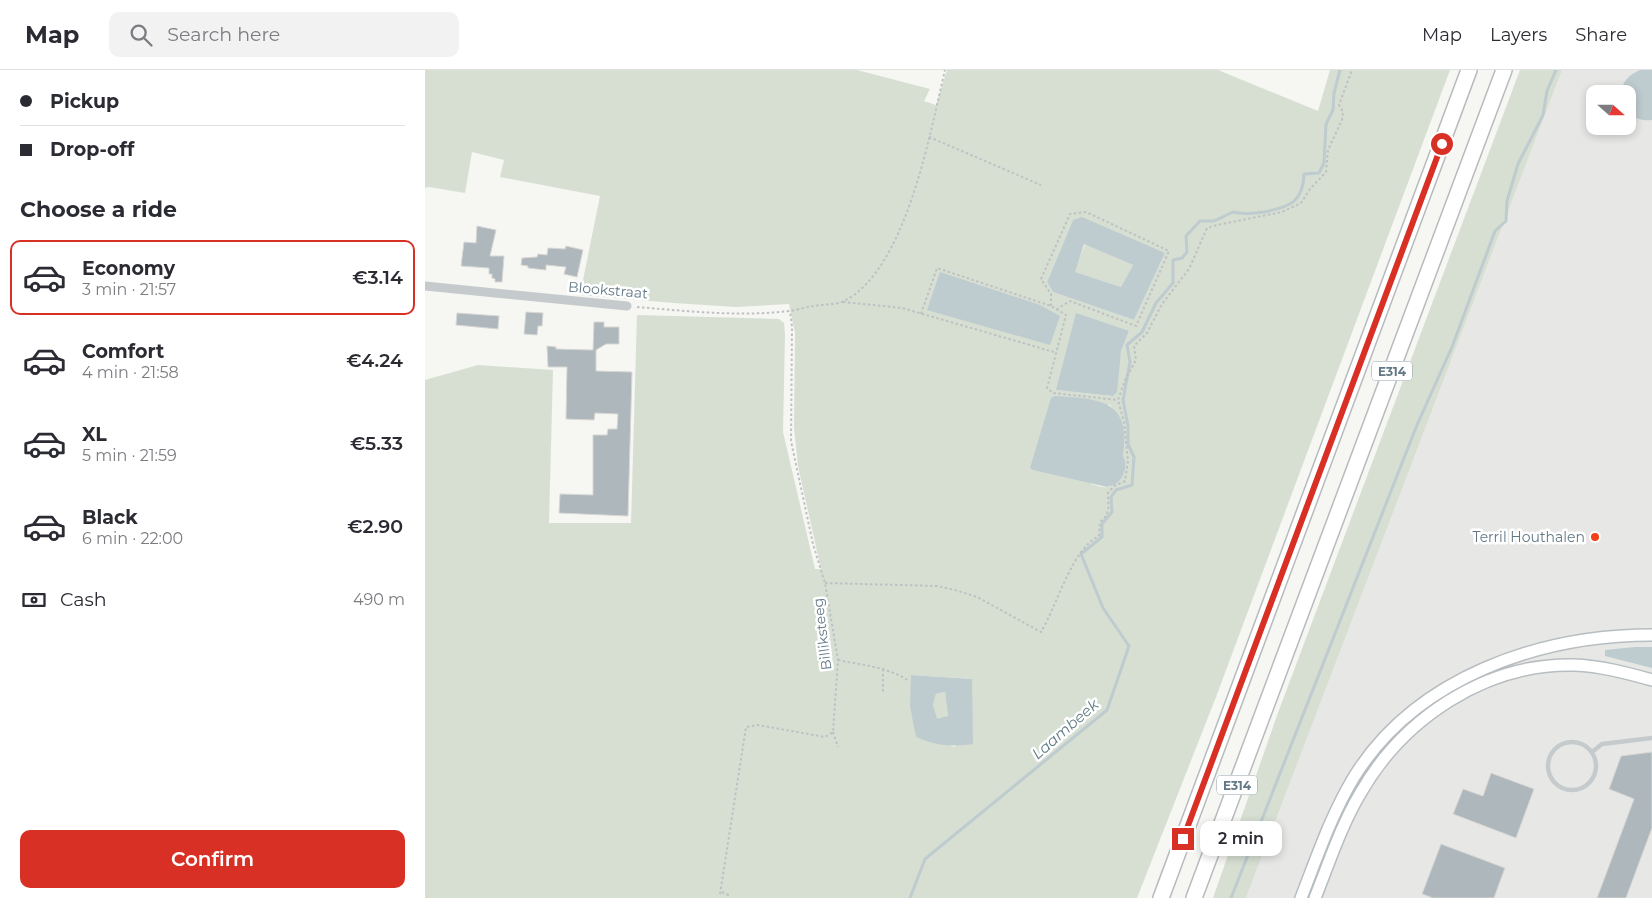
<!DOCTYPE html>
<html lang="en">
<head>
<meta charset="utf-8">
<style>
	body { margin:0; font-family:Montserrat,sans-serif; background:#f2f2f3; color:#2b2b33; height:100vh; display:flex; flex-direction:column; font-size:19px; white-space:nowrap }
	* { box-sizing:border-box; margin:0 }
	p { font-size:16px; color:#7c7c81 }
	.icon { flex:none; width:28px; height:28px; fill:none; stroke:currentColor; stroke-width:2; stroke-linecap:round; stroke-linejoin:round }
	.map { position:relative; flex:1; overflow:hidden }
	.side { display:flex; flex-direction:column; background:#fff; width:425px }
	.side>* { flex:none }
	.guide { display:grid; align-content:center; height:110px; padding:0 20px; background:#fff }
	.needle { width:32px; rotate:111deg }
	.controls { position:absolute; left:1161px; top:15px; display:grid; gap:10px }
	.controls a { display:grid; place-items:center; width:50px; height:50px; border-radius:10px; background:#fff; box-shadow:0 2px 8px #0003; font-size:25px }
	.end { position:absolute; width:22px; height:22px; margin:-11px; border:6px solid #d93025; background:#fff; box-shadow:0 0 0 2px #fff }
	.from { border-radius:50% }
	.bubble { position:absolute; height:35px; border-radius:10px; background:#fff; box-shadow:0 2px 8px #0003; font-size:16px; font-weight:600; line-height:35px; text-align:center }
	.guide b { display:flex; align-items:center; gap:18px; height:48px; font-size:19px }
	.guide b+b { border-top:1px solid #e1e1e2 }
	.guide i { width:12px; height:12px; background:#2b2b33 }
	ul { padding:0; list-style:none }
	li { display:flex; align-items:center; gap:15px; height:75px; margin:0 10px 8px; padding:0 10px; border:2px solid transparent; border-radius:10px }
	li div { flex:1 }
	li b { display:block; font-size:19px }
	li em { font-style:normal; font-weight:600 }
	li.on { border-color:#d93025 }
	li>.icon { width:45px; height:45px; stroke-width:1.5 }
	h2 { padding:0 20px; font-size:22px; line-height:60px }
	.pay { display:flex; align-items:center; gap:12px; height:55px; padding:0 20px; font-size:19px }
	.pay p { margin-inline-start:auto }
	.action { display:flex; gap:10px; margin-top:auto; padding:10px 20px }
	.action a { flex:1; height:58px; border-radius:10px; background:#d93025; color:#fff; font-size:20px; font-weight:600; line-height:58px; text-align:center }
	header { display:flex; align-items:center; gap:30px; box-sizing:border-box; height:70px; padding:0 25px; background:#fff; border-bottom:1px solid #e1e1e2 }
	header strong { font-size:24px }
	nav { display:flex; gap:28px; margin-inline-start:auto; font-size:18px }
	.search { width:350px; height:45px; background:#f2f2f3; display:flex; align-items:center; gap:12px; box-sizing:border-box; padding:0 18px; border-radius:10px; color:#7c7c81; font-size:19px }
	main { display:flex; flex:1; min-height:0 }
	.map>svg:first-child { display:block }
</style>
</head>
<body>
<header>
<strong>Map</strong>
<div class="search"><svg class="icon" aria-label="search" viewBox="0 0 24 24"><circle cx="10" cy="10" r="6"/><path d="M15 15l6 6"/></svg>Search here</div>
<nav><a>Map</a><a>Layers</a><a>Share</a></nav>
</header>
<main>
<section class="side">
<div class="guide">
<b><i class="from"></i>Pickup</b>
<b><i></i>Drop-off</b>
</div>
<h2>Choose a ride</h2>
<ul>
<li class="on"><svg class="icon" aria-label="car" viewBox="0 0 24 24"><path d="M5 17H2v-5l4-1 3-4h7l3 4 3 1v5h-3M9 17h6M6 11h13"/><circle cx="7" cy="17" r="2"/><circle cx="17" cy="17" r="2"/></svg><div><b>Economy</b><p>3 min · 21:57</p></div><em>€3.14</em></li>
<li><svg class="icon" aria-label="car" viewBox="0 0 24 24"><path d="M5 17H2v-5l4-1 3-4h7l3 4 3 1v5h-3M9 17h6M6 11h13"/><circle cx="7" cy="17" r="2"/><circle cx="17" cy="17" r="2"/></svg><div><b>Comfort</b><p>4 min · 21:58</p></div><em>€4.24</em></li>
<li><svg class="icon" aria-label="car" viewBox="0 0 24 24"><path d="M5 17H2v-5l4-1 3-4h7l3 4 3 1v5h-3M9 17h6M6 11h13"/><circle cx="7" cy="17" r="2"/><circle cx="17" cy="17" r="2"/></svg><div><b>XL</b><p>5 min · 21:59</p></div><em>€5.33</em></li>
<li><svg class="icon" aria-label="car" viewBox="0 0 24 24"><path d="M5 17H2v-5l4-1 3-4h7l3 4 3 1v5h-3M9 17h6M6 11h13"/><circle cx="7" cy="17" r="2"/><circle cx="17" cy="17" r="2"/></svg><div><b>Black</b><p>6 min · 22:00</p></div><em>€2.90</em></li>
</ul>
<div class="pay"><svg class="icon" aria-label="cash" viewBox="0 0 24 24"><path d="M3 7h18v10H3z"/><circle cx="12" cy="12" r="2"/></svg>Cash<p>490 m</p></div>
<div class="action"><a>Confirm</a></div>
</section>
<div class="map">
<svg width="1227" height="828" viewBox="0 0 1227 828">
	<rect width="100%" height="100%" fill="#f6f6f2"/>
	<path fill="#e7e8e6" fill-rule="evenodd" d="M1137,0h90v828h-406zM1170,24h32v32h-32z"/>
	<path fill="#d7dfd3" fill-rule="evenodd" d="M0,0h432l73,19 -6,12 12,4 11,-35h271l100,41 12,-41h120l-234,627 -79,201h-712v-518l53,-15 75,5 -4,153h82l6,-208 142,4 5,4 1,12 -2,97 32,137h6l-23,-103 -4,-38 1,-95 -6,-29 -53,3 -62,-4 -94,-8 20,-99 -100,-19 4,-17 -32,-8 -7,41 -36,-6 -4,1zM648,150l92,33 -31,67 -81,-28 -6,-10zM704,261l-8,20 -8,45 -57,-6zM684,334c13,16 18,30 14,52 7,12 -2,29 -16,31 -4,1 -11,-2 -16,-3zM486,605l61,4 -17,68 -39,-10z
		M1095,0h42l-316,828h-33l66,-188z
		M660,174l48,21 -12,22 -47,-15z
		M520,622l3,25 -12,3 -3,-15 3,-11z"/>
	<path fill="#becbcf" fill-rule="evenodd" d="M1215,0h12v50c-10,1 -16,-1 -24,-7l-1,-19h-6c1,-13 8,-19 19,-24z
		M657,147l83,36 -31,67 -81,-28 -6,-10 26,-62zM659,174l49,21 -12,22 -46,-15z
		M515,202l100,33 20,11 -10,29 -123,-35z
		M651,243l53,18 -8,20 -4,41 -4,4 -57,-6z
		M630,326c44,3 77,3 68,60 5,7 2,20 -5,26 -2,3 -8,4 -11,5l-74,-17 -3,-2 21,-70z
		M1210,577h17v21l-47,-12v-6z
		M486,605l61,4 1,65c-21,3 -37,2 -57,-7l-6,-31zM520,622l3,24 -11,3 -4,-14 3,-11z"/>
	<g fill="none" stroke-linecap="round" stroke-linejoin="round">
		<path stroke="#becbcf" stroke-width="3" d="M485,828l15,-39 182,-149 22,-64 -26,-38 -22,-54 21,-17v-13l10,-12 -1,-15 5,-7 16,-5 2,-28 -6,-13v-18l-5,-26 7,-38 -3,-17 15,-13 14,-29 17,-20v-23l9,-2 5,-6 -1,-16 14,-15h14l19,-9c12,3 20,1 31,0 26,-5 39,-10 40,-38l15,-1 5,-10 2,-39 7,-14 1,-17 6,-23
			M806,828l186,-473 35,-78 43,-116 11,-10 1,-20 11,-37 25,-49 4,-24 9,-21"/>
	</g>
	<path fill="#aeb7bc" stroke="#d7d7d5" d="M52,156l19,4 -6,26h14l-2,26h-7v-3l-3,-1v-4h-3v-6l-28,-2 3,-24 12,1z
		M141,176l17,4 -6,27 -13,-3 2,-7 -20,-2v5l-18,-2v-2l-7,-1 1,-7 15,-1 1,-3 9,1 1,-7 17,1z
		M101,242l17,1 -1,13h-4l-1,9 -13,-1z
		M32,243l42,3 -1,13 -42,-4z
		M169,252h10v5h15v17h-13l-10,6v21l36,1 -4,144 -69,-3 1,-19 33,1v-60h14l1,-6h9l1,-15 -23,-1 -1,7 -28,-1 1,-52h-19l-1,-21 9,1v2l37,1z
		M1227,682v76l-26,70h-29l37,-99 -25,-10 12,-33z
		M1066,703l43,16 -18,49 -63,-24 10,-25 20,7z
		M1016,774l64,24 -11,30h-61l-11,-4z"/>
	<g fill="none" stroke-linecap="round" stroke-linejoin="round">
		<defs>
			<path id="secondary" d="M876,828c16,-41 30,-83 53,-121 62,-100 186,-142 298,-142
				M890,828c14,-35 26,-72 45,-104 43,-76 126,-131 214,-129 27,1 53,8 78,15"/>
			<path id="highway" d="M736,828l308,-828
				M769,828l310,-828"/>
		</defs>
		<use href="#secondary" stroke="#b7bdc1" stroke-width="14"/>
		<use href="#highway" stroke="#b7bbbe" stroke-width="18"/>
		<path stroke="#bec1c3" stroke-width="2" stroke-dasharray="2.5 2.5" stroke-linecap="butt" d="M504,67l112,48
			M418,232l59,6 152,44
			M626,236v-12l-10,-15 29,-65 16,-2 83,39 -33,75 -66,-25 -13,8
			M212,237c50,4 101,10 152,4 8,-1 17,-4 25,-5 10,-2 22,-1 30,-5 62,-31 86,-168 101,-231
			M496,244l16,-46 114,38 15,9 -19,73 6,5 65,7
			M400,513l112,3 18,4 22,7 64,35c16,-26 30,-82 58,-96l1,-14c11,-9 8,-16 8,-29l6,-7 11,-5 3,-20 -4,-39 -6,-22 7,-20 11,-20 -2,-14 13,-13 15,-29 27,-35 18,-41 10,-3 65,-13 19,-9 9,-14 16,-17 2,-22 14,-30 1,-8 -4,-7 13,-35
			M413,590c23,5 51,7 71,21
			M458,599v25
			M408,662l5,15
			M297,822l6,3 -1,3
			M295,824l26,-167 12,-2 67,12 8,-5 5,-72 -13,-77 -12,-39 -22,-103 1,-114 -2,-16"/>
		<path stroke="#c5cacc" stroke-width="4.5" d="M1123 696a24 24 0 1 1 48 0a24 24 0 1 1-48 0Z
			M1167,682l10,-8 50,-6"/>
		<path stroke="#c5cacc" stroke-width="9" d="M0,216l202,20"/>
		<use href="#secondary" stroke="#fff" stroke-width="11"/>
		<use href="#highway" stroke="#fff" stroke-width="15"/>
	</g>
	<g fill="none" stroke-linecap="round" stroke-linejoin="round">
		<path stroke="#d93025" stroke-width="6" d="M758,769l259,-695"/>
	</g>
	<circle fill="#f44015" stroke="#fff" stroke-width="2" cx="1170" cy="467" r="5"/>
	<g text-anchor="middle" dominant-baseline="central" stroke-width="5" stroke-linejoin="round" paint-order="stroke">
		<g fill="#fff" stroke="#91a0aa" stroke-width="1">
			<rect x="947" y="291.5" width="40" height="19" rx="4"/>
			<rect x="792" y="705.5" width="40" height="19" rx="4"/>
		</g>
		<g font-size="12" font-weight="bold" fill="#627886">
			<text x="967" y="301">E314</text>
			<text x="812" y="715">E314</text>
		</g>
		<g font-size="14" fill="#627886" stroke="#fff">
			<text transform="translate(183 220) rotate(5)">Blookstraat</text>
			<text transform="translate(397 564) rotate(-97)">Billiksteeg</text>
		</g>
		<g font-size="14" fill="#627886" stroke="#fff" text-anchor="end">
			<text x="1160" y="467">Terril Houthalen</text>
		</g>
		<g font-size="15" font-style="italic" fill="#5e7b83" stroke="#fff">
			<text transform="translate(640 659) rotate(-41)">Laambeek</text>
		</g>
	</g>
</svg>
<div class="controls">
<a><svg class="needle" viewBox="-14 -14 28 28"><path d="M0-13l5 13h-10z" fill="#e53935"/><path d="M0 13l5-13h-10z" fill="#7c7c81"/></svg></a>
</div>
<i class="end from" style="left:1017px;top:74px"></i>
<i class="end" style="left:758px;top:769px"></i>
<div class="bubble" style="left:775px;top:751px;width:82px">2 min</div>
</div>
</main>
</body>
</html>
